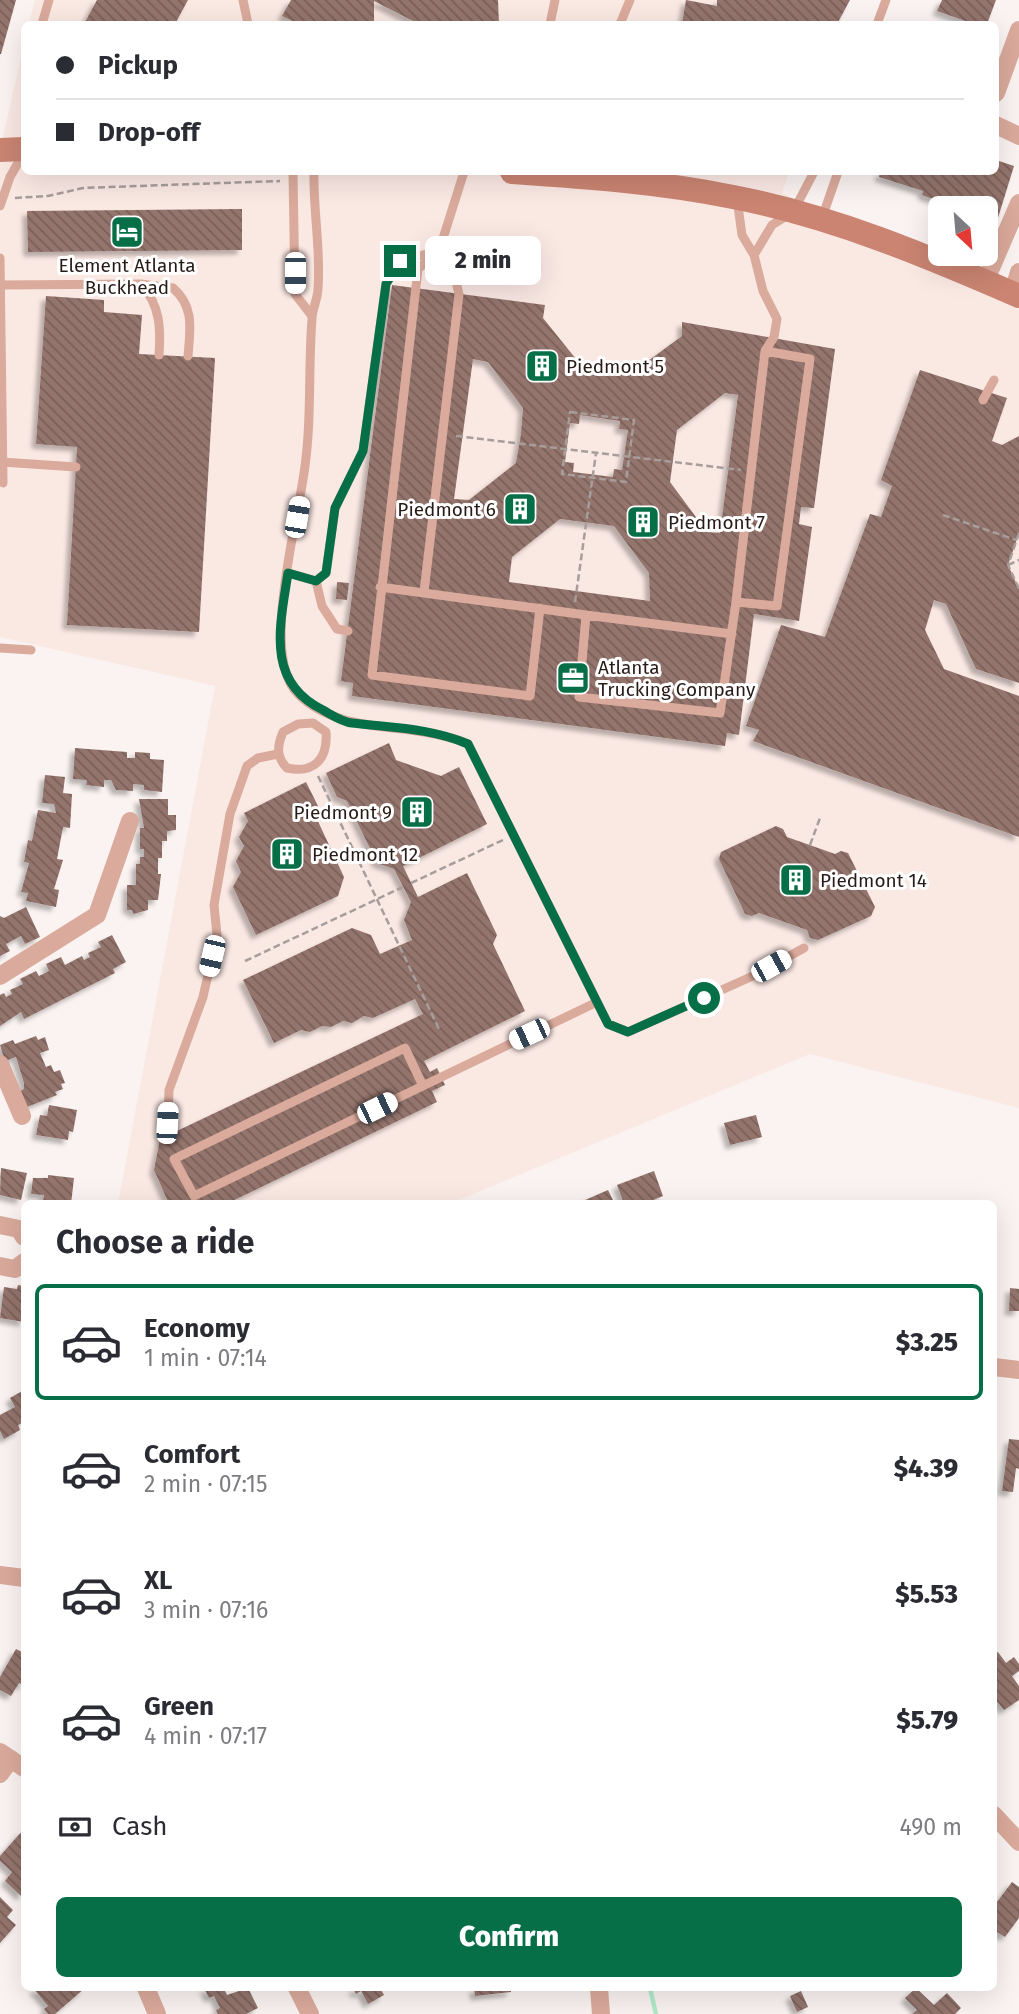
<!DOCTYPE html>
<html lang="en">
<head>
<meta charset="utf-8">
<style>
	body { margin:0; font-family:"Fira Sans",sans-serif; background:#f2f2f3; color:#2b2b33; height:100vh; display:flex; flex-direction:column; font-size:26px; white-space:nowrap }
	* { box-sizing:border-box; margin:0 }
	p { font-size:23px; color:#7c7c81 }
	.icon { flex:none; width:38px; height:38px; fill:none; stroke:currentColor; stroke-width:2; stroke-linecap:round; stroke-linejoin:round }
	.map { position:relative; flex:1; overflow:hidden }
	.side { position:absolute; left:21px; top:1200px; width:976px; height:791px; display:flex; flex-direction:column; background:#fff; border-radius:10px; box-shadow:0 7px 28px #0002 }
	.side>* { flex:none }
	.guide { position:absolute; left:21px; top:21px; width:978px; height:154px; border-radius:10px; box-shadow:0 7px 28px #0002; display:grid; align-content:center; height:154px; padding:0 35px; background:#fff }
	.needle { width:46px; rotate:154deg }
	.tools { position:absolute; left:928px; top:196px; display:grid; gap:14px }
	.tools a { display:grid; place-items:center; width:70px; height:70px; border-radius:10px; background:#fff; box-shadow:0 7px 28px #0002; font-size:35px }
	.end { position:absolute; width:32px; height:32px; margin:-16px; border:9px solid #076f47; background:#fff; box-shadow:0 0 0 4px #fff }
	.from { border-radius:50% }
	.bubble { position:absolute; height:49px; border-radius:10px; background:#fff; box-shadow:0 7px 28px #0002; font-size:23px; font-weight:800; line-height:49px; text-align:center }
	.car { position:absolute; width:21px; height:42px; margin:-21px -10px; border-radius:9px; box-shadow:0 0 5px 2px #0007; background:linear-gradient(#fff 24%,#345 0 40%,#fff 0 76%,#345 0 86%,#fff 0) }
	.guide b { display:flex; align-items:center; gap:24px; height:66px; font-size:26px }
	.guide b+b { border-top:2px solid #e1e1e2 }
	.guide i { width:18px; height:18px; background:#2b2b33 }
	ul { padding:0; list-style:none }
	li { display:flex; align-items:center; gap:21px; height:116px; margin:0 14px 10px; padding:0 21px; border:4px solid transparent; border-radius:10px }
	li div { flex:1 }
	li b { display:block; font-size:26px }
	li em { font-style:normal; font-weight:800 }
	li.active { border-color:#076f47 }
	li>.icon { width:63px; height:63px; stroke-width:1.5 }
	h2 { padding:0 35px; font-size:32px; line-height:84px }
	.pay { display:flex; align-items:center; gap:18px; height:77px; padding:0 35px; font-size:26px }
	.pay p { margin-inline-start:auto }
	.cta { display:flex; gap:14px; margin-top:auto; padding:14px 35px }
	.cta a { flex:1; height:80px; border-radius:10px; background:#076f47; color:#fff; font-size:28px; font-weight:800; line-height:80px; text-align:center }
	.map>svg:first-child { display:block }
</style>
</head>
<body>
<div class="map">
<svg width="1019" height="2014" viewBox="0 0 1019 2014">
	<defs>
		<pattern id="building-back-hatch" width="6" height="6" patternUnits="userSpaceOnUse" patternTransform="scale(1.75)"><rect width="6" height="6" fill="#94756d"/><path d="M-1 5l2 2M0 0l6 6M5-1l2 2" fill="none" stroke="#795f59"/></pattern>
		<filter id="shadow"><feDropShadow dx="-4.5" dy="4.5" stdDeviation="2" flood-color="#0004"/></filter>
	</defs>
	<rect width="100%" height="100%" fill="#faf3f1"/>
	<path fill="#fae8e3" d="M35,0h813l-8,24h-811z
		M24,44v128h765l-7,21 237,103v812l-209,-54 -361,150h-331l97,-518 -215,-49v-487z"/>
	<g fill="none" stroke-linecap="round" stroke-linejoin="round">
		<path stroke="#b1ebca" stroke-width="4.5" d="M650,1988l6,26"/>
	</g>
	<path fill="url(#building-back-hatch)" fill-rule="evenodd" filter="url(#shadow)" d="M0,0h16l-15,54h-1z
		M97,0h91l-13,24h-91z
		M291,0h207l1,24h-80l-45,-23v23h-75l-17,-8z
		M686,0l31,6v-6h133l-13,24h-155z
		M942,0h54l-9,24h-13l-37,-13z
		M996,160l18,6 -17,55 -12,-3v-10h-28l-35,-13 1,-4 -44,-14 1,-5h116z
		M242,209v41l-214,2 -1,-41z
		M392,285l153,20 -2,13 37,46 25,4 28,4 49,-36v-14l153,27 -21,159 -13,-1 -2,17 13,3 -13,94 -45,-7 -15,121 -12,-2 -2,13 -373,-50 1,-13 -12,-2zM473,359l15,3 35,46 -2,26 -5,29 -47,37 -15,-1zM725,393l13,2 -18,138 -13,-1 -37,-50 7,-52zM580,415l40,6 -1,8 9,1 -6,40 -8,-1 -1,8 -40,-5 1,-9 -9,-1 5,-39 9,1zM560,519l54,7 35,47 1,28 -141,-19 3,-25z
		M46,296l58,4v12l38,3 -3,39 76,4 -16,274 -132,-7 10,-178 -41,-3z
		M920,370l87,28 -15,43 10,4 17,-9v97l-11,32 11,24v94l-43,-14 -30,-65 -12,-4 -9,30 19,39 75,27v141l-266,-96 6,-11 -13,-4 35,-101 44,12 45,-123 11,3 11,-31 -11,-6z
		M337,582l12,1 -2,17 -11,-1z
		M389,743l7,17 45,16 18,-9 28,57 -84,42 15,31 49,-24 30,62 -4,9 32,67 -101,50 6,11 7,-4 8,17 -13,6 5,11 -211,102h-57l-15,-34 6,-31 263,-125 -8,-15 -42,19 -9,-2 -12,7 -9,-2 -12,6 -9,-1 -12,6 -9,-2 -27,13 -31,-63 109,-52 19,7 9,19 32,-14 -8,-20 7,-18 -17,-33 -17,-6 -30,-62 -10,-4 -11,-24z
		M75,748l52,4v6h8v-6l15,1v6l14,1 -2,32 -18,-2v-5l-11,-1v7l-17,-1 -5,-10h-7v7l-18,-2 1,-5 -14,-1z
		M45,775l20,2 -2,16 9,1 -2,34 -7,-1 -6,32 6,1 -9,29 5,1 -3,17 -30,-6 2,-8 -7,-1 8,-29 -5,-1 4,-22 4,1 6,-31 18,3 -2,-9 -12,-1z
		M306,782l12,24 -3,9 29,62 -6,19 -82,39 -23,-48 8,-15 -5,-11 8,-15 -5,-9 9,-16 -4,-8z
		M139,799h29v16h8v15l-9,1v10h-5v17h-4v16h3l-3,26h-10v10l-15,4 -1,-4h-5v-25h9v-21h4v-7h4v-8h-4v-21h4z
		M776,826l7,3 4,8 48,17 6,-3 7,2 27,54 -4,9 -53,24 -8,-2 -3,-8 -48,-17 -7,3 -7,-2 -26,-55 2,-7z
		M26,907l14,30 -15,7 -4,-8 -15,8 4,7 -10,5v-40l4,2z
		M112,935l14,27 -13,7 2,4 -91,46 -3,-7 -21,14v-31l4,-2 2,4 6,-3 -2,-4 13,-6 -3,-5 16,-8 3,5 10,-5 -3,-7 15,-7 4,8 17,-9 2,4 6,-3 -2,-4 13,-6 -3,-5z
		M36,1036l2,4 7,-3 4,13 -9,3 6,14 5,-2 3,7 6,-2 5,13 -4,1 2,5 -8,3 2,3 -30,12 -7,-16 4,-2v-6l-8,-26 -11,4 -5,-16 13,-5 2,4z
		M49,1105l28,5 -4,22 -4,-1 -1,9 -32,-5 4,-20 7,1z
		M756,1115l6,22 -32,8 -6,-22z
		M1,1168l26,5 -6,27 -21,-5z
		M654,1171l9,25 -20,8h-19l-7,-19z
		M48,1175l26,3 -3,26 -28,-2 1,-7 -13,-1 2,-16h15z
		M608,1190l7,14h-31l-1,-3z
		M18,1285l6,1v36l-24,-4 4,-31 13,2z
		M1010,1288l9,1v22h-10z
		M24,1390v32l-6,3 2,5 -16,9 -4,-8v-16l15,-8 -5,-9z
		M1009,1439l10,1v29l-3,-1 -3,24 -11,-1z
		M16,1649l8,4v33l-5,-3 -8,13 -11,-6v-13z
		M998,1652l8,11 8,-6 5,7v7l-7,5 7,10v14l-15,10 -10,-12v-44z
		M24,1829v63l-3,4 -16,-15 7,-9 -12,-11v-5z
		M1012,1882l7,5v31l-14,19 -11,-7v-24z
		M0,1897l13,13 -6,7 9,8 -16,18z
		M33,1988h52l-30,26h-7l-4,-5 4,-3z
		M204,1988h28l-7,3 2,4 21,-7 10,20 -12,6h-28l-2,-4 4,-2 -6,-12 -5,2z
		M353,1988h27l4,7 -16,9 -7,-13 -5,3z
		M474,1988h37v4l-36,4z
		M916,1988l18,17 13,-12 14,15 -6,6h-43l5,-4 -12,-12z
		M801,1991l7,16 -11,5 -7,-16z"/>
	<g fill="none" stroke-linecap="round" stroke-linejoin="round">
		<path stroke="#a79e9b" stroke-width="2.5" stroke-dasharray="7 3.5" stroke-linecap="butt" d="M15,198l33,-2 35,-8 197,-7
			M570,412l64,8 -8,62 -64,-8z
			M456,436l285,34
			M943,515l73,25
			M1019,533l-11,32 11,24
			M1008,565l11,-5
			M575,602l21,-149
			M318,776l121,253
			M810,845l10,-27
			M411,883l92,-43
			M245,961l158,-74"/>
		<path stroke="#daaa9c" stroke-width="9" d="M243,0l5,24
			M42,24l7,-24
			M550,24l5,-24
			M620,24l10,-24
			M877,24l9,-24
			M293,172l2,122 17,22
			M314,172c-1,38 7,78 4,116 0,11 -6,21 -6,31 -4,51 0,103 -8,154 -7,51 -44,184 -6,221 44,44 116,26 170,50l140,280 20,8 127,-57 49,-27
			M464,172l-25,79 -21,18 -46,406 158,21 10,-88
			M737,199l5,36 12,20 9,36 14,28 -3,18 -9,14 45,8 -33,247 -41,-4 29,-251
			M0,206l10,-29 13,-23
			M822,218l16,-46
			M754,255l18,-30 21,-13 21,-40
			M0,258l3,225
			M141,284c19,21 20,44 18,71
			M0,285l141,-1 32,4c22,19 17,42 15,68
			M983,400l11,-20
			M2,462l74,5
			M288,573l28,8 10,-8 9,-65 28,-57 23,-167 14,-23 34,-9
			M316,581l6,25 15,23 11,2
			M380,587l206,28 -7,82 141,16 16,-111
			M424,592l35,-298 -6,-24 -14,-19
			M586,615l146,19
			M0,648l31,2
			M313,723l13,9c2,27 -12,42 -39,36 -11,-11 -10,-22 -4,-36l15,-8z
			M423,1086l-18,-38 -231,111 20,37 401,-193
			M168,1123l1,-33 34,-93 14,-62 -3,-30 16,-91 17,-48 11,-8 20,-4"/>
		<path stroke="#daaa9c" stroke-width="18" d="M996,93l23,-63
			M996,125l23,11
			M985,282l34,-79
			M1013,293l6,-21
			M0,976l97,-61 33,-94
			M0,1064l22,52
			M0,1225l19,4 5,8
			M0,1266l15,3 9,-7
			M994,1367l25,3
			M0,1575l24,3
			M0,1752l24,16
			M0,1774l11,-15
			M994,1815l25,27
			M146,1988l11,26
			M297,1988l13,26
			M599,1988l2,26"/>
		<path stroke="#ca8471" stroke-width="24" d="M0,150l24,-1
			M512,172c74,5 148,10 221,25 99,19 194,59 286,99"/>
	</g>
	<g fill="none" stroke-linecap="round" stroke-linejoin="round">
		<path stroke="#076f47" stroke-width="9" d="M400,261l-14,23 -23,167 -28,57 -9,65 -10,8 -28,-8c-8,53 -23,109 35,137 9,5 19,12 29,13 41,5 78,5 116,21l140,280 20,8 76,-34"/>
	</g>
	<defs>
		<symbol id="hotel-square" viewBox="-11 -11 22 22"><rect x="-9" y="-9" width="18" height="18" rx="4" fill="#076f47" stroke="#fff"/><path d="M-6-4.5h1.5V1H6V5H4.5V3h-9V5H-6ZM-4 0a1.8 1.8 0 1 1 3.6 0ZM.5 0V-2.5h3Q6-2.5 6 0Z" fill="#fff"/></symbol>
		<symbol id="building-square" viewBox="-11 -11 22 22"><rect x="-9" y="-9" width="18" height="18" rx="4" fill="#076f47" stroke="#fff"/><path d="M-4-6H4V6H1V3H-1V6H-4ZM-2.5-4.3h1.7v1.8h-1.7ZM.8-4.3h1.7v1.8H.8ZM-2.5-1h1.7V.8h-1.7ZM.8-1h1.7V.8H.8Z" fill="#fff"/></symbol>
		<symbol id="office-square" viewBox="-11 -11 22 22"><rect x="-9" y="-9" width="18" height="18" rx="4" fill="#076f47" stroke="#fff"/><path d="M-6-3h4V-5.5h4V-3h4V5H-6ZM-1-4.5V-3h2v-1.5ZM-6 0V1H6V0Z" fill="#fff"/></symbol>
	</defs>
	<g fill-rule="evenodd">
		<use href="#hotel-square" x="108" y="213" width="38" height="38"/>
		<use href="#building-square" x="523" y="347" width="38" height="38"/>
		<use href="#building-square" x="501" y="490" width="38" height="38"/>
		<use href="#building-square" x="624" y="503" width="38" height="38"/>
		<use href="#office-square" x="554" y="659" width="38" height="38"/>
		<use href="#building-square" x="398" y="793" width="38" height="38"/>
		<use href="#building-square" x="268" y="835" width="38" height="38"/>
		<use href="#building-square" x="777" y="861" width="38" height="38"/>
	</g>
	<g text-anchor="middle" dominant-baseline="central" stroke-width="6" stroke-linejoin="round" paint-order="stroke">
		<g font-size="19" fill="#271b17" stroke="#fff" text-anchor="start">
			<text x="127" y="265" text-anchor="middle">Element Atlanta<tspan x="127" dy="22">Buckhead</tspan></text>
			<text x="566" y="366">Piedmont 5</text>
			<text x="496" y="509" text-anchor="end">Piedmont 6</text>
			<text x="668" y="522">Piedmont 7</text>
			<text x="598" y="667">Atlanta<tspan x="598" dy="22">Trucking Company</tspan></text>
			<text x="392" y="812" text-anchor="end">Piedmont 9</text>
			<text x="312" y="854">Piedmont 12</text>
			<text x="820" y="880">Piedmont 14</text>
		</g>
	</g>
</svg>
<div class="tools">
<a><svg class="needle" viewBox="-14 -14 28 28"><path d="M0-13l5 13h-10z" fill="#e53935"/><path d="M0 13l5-13h-10z" fill="#7c7c81"/></svg></a>
</div>
<i class="end from" style="left:704px;top:998px"></i>
<i class="end" style="left:400px;top:261px"></i>
<div class="bubble" style="left:425px;top:236px;width:116px">2 min</div>
<i class="car" style="left:295px;top:273px;rotate:180deg"></i>
<i class="car" style="left:297px;top:517px;rotate:10deg"></i>
<i class="car" style="left:212px;top:956px;rotate:193deg"></i>
<i class="car" style="left:771px;top:966px;rotate:61deg"></i>
<i class="car" style="left:529px;top:1034px;rotate:245deg"></i>
<i class="car" style="left:377px;top:1108px;rotate:64deg"></i>
<i class="car" style="left:167px;top:1123px;rotate:3deg"></i>
<div class="guide">
<b><i class="from"></i>Pickup</b>
<b><i></i>Drop-off</b>
</div>
<section class="side">
<h2>Choose a ride</h2>
<ul>
<li class="active"><svg class="icon" aria-label="car" viewBox="0 0 24 24"><path d="M5 17H2v-5l4-1 3-4h7l3 4 3 1v5h-3M9 17h6M6 11h13"/><circle cx="7" cy="17" r="2"/><circle cx="17" cy="17" r="2"/></svg><div><b>Economy</b><p>1 min · 07:14</p></div><em>$3.25</em></li>
<li><svg class="icon" aria-label="car" viewBox="0 0 24 24"><path d="M5 17H2v-5l4-1 3-4h7l3 4 3 1v5h-3M9 17h6M6 11h13"/><circle cx="7" cy="17" r="2"/><circle cx="17" cy="17" r="2"/></svg><div><b>Comfort</b><p>2 min · 07:15</p></div><em>$4.39</em></li>
<li><svg class="icon" aria-label="car" viewBox="0 0 24 24"><path d="M5 17H2v-5l4-1 3-4h7l3 4 3 1v5h-3M9 17h6M6 11h13"/><circle cx="7" cy="17" r="2"/><circle cx="17" cy="17" r="2"/></svg><div><b>XL</b><p>3 min · 07:16</p></div><em>$5.53</em></li>
<li><svg class="icon" aria-label="car" viewBox="0 0 24 24"><path d="M5 17H2v-5l4-1 3-4h7l3 4 3 1v5h-3M9 17h6M6 11h13"/><circle cx="7" cy="17" r="2"/><circle cx="17" cy="17" r="2"/></svg><div><b>Green</b><p>4 min · 07:17</p></div><em>$5.79</em></li>
</ul>
<div class="pay"><svg class="icon" aria-label="cash" viewBox="0 0 24 24"><path d="M3 7h18v10H3z"/><circle cx="12" cy="12" r="2"/></svg>Cash<p>490 m</p></div>
<div class="cta"><a>Confirm</a></div>
</section>
</div>
</body>
</html>
